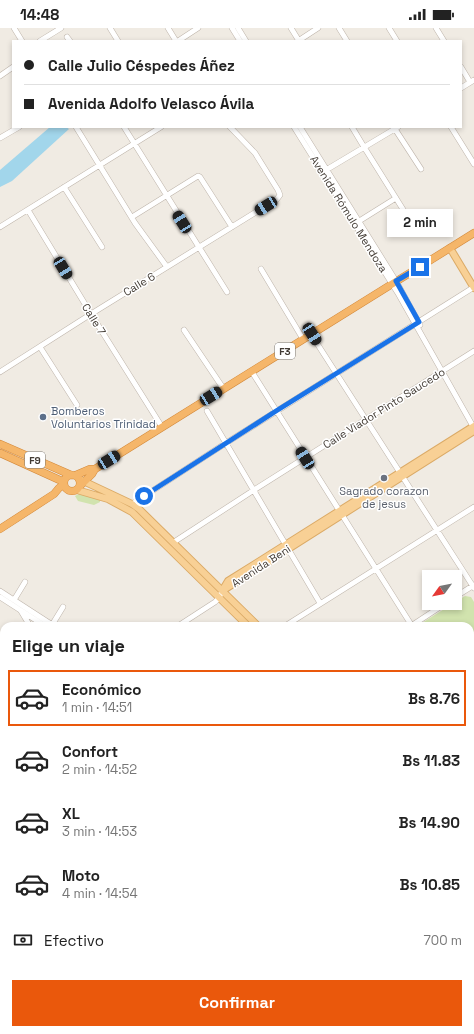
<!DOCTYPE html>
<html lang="es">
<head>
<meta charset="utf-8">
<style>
	body { margin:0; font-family:"Space Grotesk",sans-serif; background:#f6f6f6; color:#222; height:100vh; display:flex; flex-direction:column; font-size:15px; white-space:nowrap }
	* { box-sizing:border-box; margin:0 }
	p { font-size:13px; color:#767676 }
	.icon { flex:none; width:22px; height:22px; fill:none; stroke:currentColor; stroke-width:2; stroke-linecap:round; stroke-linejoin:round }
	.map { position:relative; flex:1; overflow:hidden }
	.side { position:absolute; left:0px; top:594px; width:474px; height:412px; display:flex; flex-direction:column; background:#fff; border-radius:12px 12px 0 0; box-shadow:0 2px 6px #0003 }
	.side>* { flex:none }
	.hud { position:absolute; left:12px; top:12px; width:450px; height:88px; border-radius:0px; box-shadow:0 2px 6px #0003; display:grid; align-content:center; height:88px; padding:0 12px; background:#fff }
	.needle { width:26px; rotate:237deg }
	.fabs { position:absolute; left:422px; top:542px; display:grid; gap:8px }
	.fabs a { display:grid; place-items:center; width:40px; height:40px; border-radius:0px; background:#fff; box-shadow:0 2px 6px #0003; font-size:20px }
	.end { position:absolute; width:18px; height:18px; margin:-9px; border:5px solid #1a73e8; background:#fff; box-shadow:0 0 0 2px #fff }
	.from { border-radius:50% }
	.bubble { position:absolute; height:28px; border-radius:0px; background:#fff; box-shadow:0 2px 6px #0003; font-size:13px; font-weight:700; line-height:28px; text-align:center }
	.car { position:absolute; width:12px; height:24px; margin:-12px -6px; border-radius:5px; box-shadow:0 0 3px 1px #0007; background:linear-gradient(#222 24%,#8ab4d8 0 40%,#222 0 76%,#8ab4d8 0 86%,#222 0) }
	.hud b { display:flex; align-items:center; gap:14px; height:38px; font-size:15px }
	.hud b+b { border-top:1px solid #e0e0e0 }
	.hud i { width:10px; height:10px; background:#222 }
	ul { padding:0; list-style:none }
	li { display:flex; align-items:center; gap:12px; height:56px; margin:0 8px 6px; padding:0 4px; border:2px solid transparent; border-radius:0px }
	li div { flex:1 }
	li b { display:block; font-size:15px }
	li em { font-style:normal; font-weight:700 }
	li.on { border-color:#ea580c }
	li>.icon { width:36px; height:36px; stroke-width:1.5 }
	h2 { padding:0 12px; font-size:18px; line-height:48px }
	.pay { display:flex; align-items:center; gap:10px; height:44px; padding:0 12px; font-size:15px }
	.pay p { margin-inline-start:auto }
	.cta { display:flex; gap:8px; margin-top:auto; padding:8px 12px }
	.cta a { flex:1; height:46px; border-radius:0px; background:#ea580c; color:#fff; font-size:16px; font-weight:700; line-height:46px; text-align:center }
	.status { display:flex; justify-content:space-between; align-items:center; height:28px; padding:0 20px; background:#fff; direction:ltr }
	.status svg { height:11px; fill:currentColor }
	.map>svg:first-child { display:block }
</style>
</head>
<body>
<div class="status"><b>14:48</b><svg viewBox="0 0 49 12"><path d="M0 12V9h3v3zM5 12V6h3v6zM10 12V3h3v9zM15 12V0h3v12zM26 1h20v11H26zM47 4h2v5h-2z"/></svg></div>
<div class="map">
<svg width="474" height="1006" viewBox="0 0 474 1006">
	<rect width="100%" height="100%" fill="#f0ebe3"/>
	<path fill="#d1e3ae" d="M79,466l21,6v2l-6,3 -16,-4 -3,-5z
		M465,568l6,1 3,5v55l-4,3v-34h-53z"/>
	<path fill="#a2d6eb" d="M50,99h16l3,2 -57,52 -12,6v-17z"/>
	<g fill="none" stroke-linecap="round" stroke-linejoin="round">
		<defs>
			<path id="minor" d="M14,0l8,13
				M110,0l8,13
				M168,0l8,13
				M232,0l8,13
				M238,0l8,13
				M291,0l8,13
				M339,0l8,13
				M389,0l8,13
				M436,0l8,13
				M67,9l3,4
				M40,13l21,-13
				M178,13l20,-13
				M298,13l20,-13
				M461,39l9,15
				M0,48l13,-9
				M461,60l13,-8
				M76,99l59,96 32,44
				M124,99l103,165
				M294,99l105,168 75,133
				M300,99l96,154 24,44
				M352,99l12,20 45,72
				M451,99l23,37
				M395,101l26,40
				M0,110l19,-11
				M326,142l72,-43
				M64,159l38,60
				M28,182l63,104 71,113
				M132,189l66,-41 2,1 32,50
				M356,195l40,-25
				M0,199l161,-100
				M261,241l42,70
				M184,302l39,58
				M311,306l163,254
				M40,319l37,58
				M0,344l91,-58 186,-115 3,-4 -2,-5 -23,-37 -25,-26
				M252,344l160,254
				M207,383l113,192
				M132,476l94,-61 248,-156
				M174,514l80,-52 220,-139
				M0,563l54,35
				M0,569l45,29
				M455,569l19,-12
				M14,572l11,-18
				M21,583l9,15
				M52,597l11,-18
				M178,598l37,-24 4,-4 3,-7
				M285,598l189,-119
				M411,598l35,-23
				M0,613l4,-2
				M0,633l4,7
				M470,635l4,-2
				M470,689l4,6
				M0,702l4,-2
				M470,716l4,-3
				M0,726l4,7
				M0,779l4,-3
				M0,821l4,8
				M0,861l4,8
				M470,878l4,-2
				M0,885l4,-3
				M0,908l4,-2
				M0,928l4,-2
				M0,937l4,-2
				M0,981l4,-2
				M470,985l4,8
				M76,1002l2,4
				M95,1002l2,4
				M172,1002l2,4
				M247,1002l2,4
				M323,1002l2,4
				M404,1002l1,4
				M40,1006l8,-4
				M223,1006l8,-4
				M232,1006l7,-4"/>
			<path id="major" d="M450,220l24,40
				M79,451l53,25 7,5 119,117
				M77,462l31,9 24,13 116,114
				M222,563l6,-10 246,-155
				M222,563l252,-160
				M470,791l4,3
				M470,799l4,4
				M470,950l4,-2
				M470,957l4,-2
				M364,1006l7,-4
				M377,1006l8,-4"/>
			<path id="highway" d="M0,416l71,31
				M0,425l64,29
				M64 455a8 8 0 1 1 16 0a8 8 0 1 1-16 0Z
				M76,447l14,-6h5l379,-236
				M80,458l12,-12 3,-5
				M0,501l54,-35 5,-6 5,-4
				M0,842l4,7
				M85,1002l2,4"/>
		</defs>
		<use href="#minor" stroke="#beb4aa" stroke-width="6"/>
		<use href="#major" stroke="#dbaa66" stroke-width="8"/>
		<use href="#highway" stroke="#d3893b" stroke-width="8"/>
		<use href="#minor" stroke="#fff" stroke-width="5"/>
		<use href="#major" stroke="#f8d095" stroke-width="6"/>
		<use href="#highway" stroke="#f5b66a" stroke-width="7"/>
	</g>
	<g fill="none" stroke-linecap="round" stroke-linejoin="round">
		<path stroke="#1a73e8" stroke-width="5" d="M144,468l132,-85 143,-89 -23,-41 24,-14"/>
	</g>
	<circle fill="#5c6f8a" stroke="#fff" stroke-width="1.5" cx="43" cy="389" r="4"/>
	<circle fill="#6b7280" stroke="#fff" stroke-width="1.5" cx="384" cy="450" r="4"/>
	<g text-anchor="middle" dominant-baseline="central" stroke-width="3" stroke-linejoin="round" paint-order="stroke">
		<g fill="#fff" stroke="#7b7671" stroke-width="1">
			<rect x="275" y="315" width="20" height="16" rx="3"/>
			<rect x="25" y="424" width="20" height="16" rx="3"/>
		</g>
		<g font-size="10" font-weight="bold" fill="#423b34">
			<text x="285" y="323">F3</text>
			<text x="35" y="432">F9</text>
		</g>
		<g font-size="11" fill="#423b34" stroke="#fff">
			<text transform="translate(349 186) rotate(58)">Avenida Rómulo Mendoza</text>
			<text transform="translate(139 256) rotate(-31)">Calle 6</text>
			<text transform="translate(94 291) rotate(58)">Calle 7</text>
			<text transform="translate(384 380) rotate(-32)">Calle Viador Pinto Saucedo</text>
			<text transform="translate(261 538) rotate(-33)">Avenida Beni</text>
		</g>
		<g font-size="11" fill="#4e5e75" stroke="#fff" text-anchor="start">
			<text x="51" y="383">Bomberos<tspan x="51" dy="13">Voluntarios Trinidad</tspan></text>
		</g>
		<g font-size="11" fill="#5b616d" stroke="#fff">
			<text x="384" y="463">Sagrado corazon<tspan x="384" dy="13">de jesus</tspan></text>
		</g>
	</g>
</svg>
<div class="fabs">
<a><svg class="needle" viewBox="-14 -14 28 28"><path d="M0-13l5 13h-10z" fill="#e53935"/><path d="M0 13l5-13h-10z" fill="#767676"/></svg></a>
</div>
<i class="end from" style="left:144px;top:468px"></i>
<i class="end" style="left:420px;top:239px"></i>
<div class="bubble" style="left:387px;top:181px;width:66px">2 min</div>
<i class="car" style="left:266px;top:178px;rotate:238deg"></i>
<i class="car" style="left:182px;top:194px;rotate:328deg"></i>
<i class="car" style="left:63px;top:240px;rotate:149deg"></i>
<i class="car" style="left:312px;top:306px;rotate:147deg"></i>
<i class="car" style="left:211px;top:368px;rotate:58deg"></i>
<i class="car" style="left:305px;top:430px;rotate:328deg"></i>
<i class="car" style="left:109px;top:432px;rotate:58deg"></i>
<div class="hud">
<b><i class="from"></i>Calle Julio Céspedes Áñez</b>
<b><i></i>Avenida Adolfo Velasco Ávila</b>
</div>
<section class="side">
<h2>Elige un viaje</h2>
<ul>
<li class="on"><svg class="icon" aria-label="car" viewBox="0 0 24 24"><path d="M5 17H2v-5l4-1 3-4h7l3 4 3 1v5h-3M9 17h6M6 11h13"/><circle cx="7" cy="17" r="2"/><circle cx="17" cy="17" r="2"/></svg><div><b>Económico</b><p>1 min · 14:51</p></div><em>Bs 8.76</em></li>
<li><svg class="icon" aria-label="car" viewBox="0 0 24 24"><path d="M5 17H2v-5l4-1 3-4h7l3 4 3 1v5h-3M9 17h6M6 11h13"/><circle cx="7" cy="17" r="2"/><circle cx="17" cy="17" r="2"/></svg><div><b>Confort</b><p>2 min · 14:52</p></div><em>Bs 11.83</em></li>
<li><svg class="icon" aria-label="car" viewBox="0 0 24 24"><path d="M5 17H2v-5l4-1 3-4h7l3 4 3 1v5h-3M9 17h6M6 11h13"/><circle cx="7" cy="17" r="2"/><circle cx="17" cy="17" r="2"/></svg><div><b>XL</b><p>3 min · 14:53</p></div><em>Bs 14.90</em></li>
<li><svg class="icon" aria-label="car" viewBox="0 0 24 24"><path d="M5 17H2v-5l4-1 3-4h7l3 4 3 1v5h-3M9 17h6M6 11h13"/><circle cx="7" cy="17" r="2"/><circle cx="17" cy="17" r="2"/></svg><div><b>Moto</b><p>4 min · 14:54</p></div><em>Bs 10.85</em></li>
</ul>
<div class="pay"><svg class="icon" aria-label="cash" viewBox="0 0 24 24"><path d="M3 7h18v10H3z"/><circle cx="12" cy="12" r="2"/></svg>Efectivo<p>700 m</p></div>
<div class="cta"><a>Confirmar</a></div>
</section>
</div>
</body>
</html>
